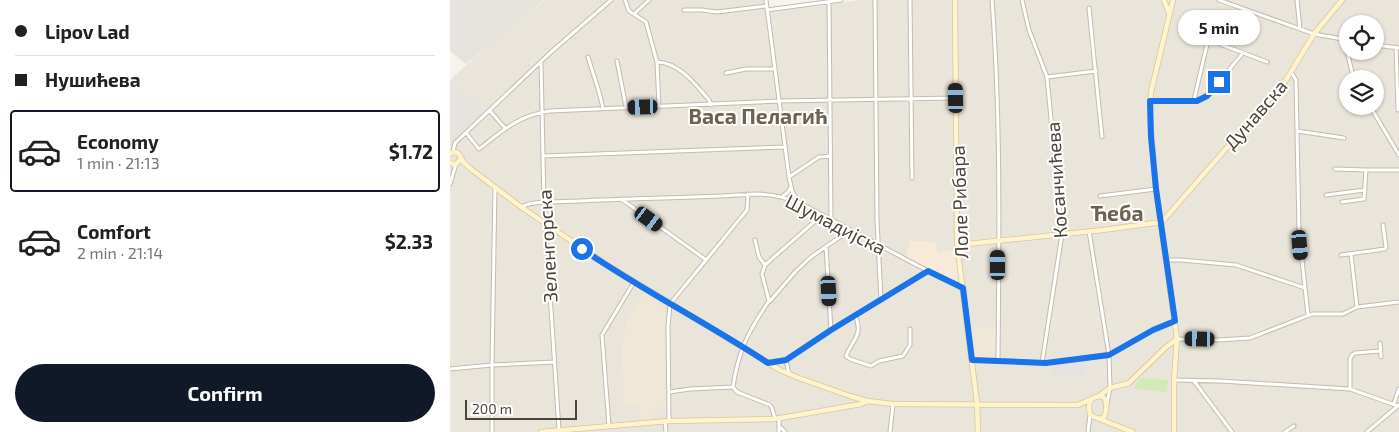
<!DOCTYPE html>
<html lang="en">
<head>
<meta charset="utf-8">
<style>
	body { margin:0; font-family:"Exo 2",sans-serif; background:#f6f6f6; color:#202124; height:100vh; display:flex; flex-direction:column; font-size:19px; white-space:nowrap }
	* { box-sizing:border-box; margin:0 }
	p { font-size:16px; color:#757577 }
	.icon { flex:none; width:28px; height:28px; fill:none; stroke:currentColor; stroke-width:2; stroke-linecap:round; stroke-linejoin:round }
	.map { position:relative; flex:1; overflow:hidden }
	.sheet { display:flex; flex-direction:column; background:#fff; width:450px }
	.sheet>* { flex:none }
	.top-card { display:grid; align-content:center; height:110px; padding:0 15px; background:#fff }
	.controls { position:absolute; left:889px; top:15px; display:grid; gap:10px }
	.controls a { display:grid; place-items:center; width:45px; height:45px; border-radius:50%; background:#fff; box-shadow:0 1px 4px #0004; font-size:25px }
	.scale { position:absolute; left:15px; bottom:12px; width:112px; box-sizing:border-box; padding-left:5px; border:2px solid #4b4439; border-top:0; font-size:14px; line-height:18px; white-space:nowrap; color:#4b4439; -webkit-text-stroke:4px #fff; paint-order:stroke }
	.end { position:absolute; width:22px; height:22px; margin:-11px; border:6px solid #1a73e8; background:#fff; box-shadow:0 0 0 2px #fff }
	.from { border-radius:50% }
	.bubble { position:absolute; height:35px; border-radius:18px; background:#fff; box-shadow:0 1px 4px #0004; font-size:16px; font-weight:700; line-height:35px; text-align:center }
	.car { position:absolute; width:15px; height:30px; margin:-15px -8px; border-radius:6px; box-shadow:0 0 4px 1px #0007; background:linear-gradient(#222 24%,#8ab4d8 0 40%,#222 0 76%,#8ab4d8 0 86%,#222 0) }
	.top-card b { display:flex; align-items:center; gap:18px; height:48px; font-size:19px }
	.top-card b+b { border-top:1px solid #e0e0e0 }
	.top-card i { width:12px; height:12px; background:#202124 }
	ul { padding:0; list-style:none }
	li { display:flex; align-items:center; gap:15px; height:82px; margin:0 10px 8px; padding:0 5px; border:2px solid transparent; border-radius:5px }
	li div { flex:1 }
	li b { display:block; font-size:19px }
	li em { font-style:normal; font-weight:700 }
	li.active { border-color:#111827 }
	li>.icon { width:45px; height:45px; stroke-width:1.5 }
	.button { display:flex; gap:10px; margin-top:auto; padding:10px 15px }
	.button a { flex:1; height:58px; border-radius:30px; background:#111827; color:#fff; font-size:20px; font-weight:700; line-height:58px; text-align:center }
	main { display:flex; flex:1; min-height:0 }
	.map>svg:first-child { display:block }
</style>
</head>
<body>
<main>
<section class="sheet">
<div class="top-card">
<b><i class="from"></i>Lipov Lad</b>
<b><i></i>Нушићева</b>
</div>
<ul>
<li class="active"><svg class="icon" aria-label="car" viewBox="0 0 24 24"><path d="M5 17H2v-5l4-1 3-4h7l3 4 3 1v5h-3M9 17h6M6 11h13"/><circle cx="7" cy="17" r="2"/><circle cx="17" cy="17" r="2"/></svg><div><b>Economy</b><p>1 min · 21:13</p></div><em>$1.72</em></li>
<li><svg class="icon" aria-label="car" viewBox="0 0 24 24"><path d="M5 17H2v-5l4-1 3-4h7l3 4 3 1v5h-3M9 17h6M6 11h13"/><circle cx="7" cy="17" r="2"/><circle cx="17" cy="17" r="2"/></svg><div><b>Comfort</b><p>2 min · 21:14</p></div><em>$2.33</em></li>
</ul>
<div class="button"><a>Confirm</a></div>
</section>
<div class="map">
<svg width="949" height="432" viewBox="0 0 949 432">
	<rect width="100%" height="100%" fill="#f6f3ec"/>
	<path fill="#eae5da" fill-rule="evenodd" d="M95,0h219l2,13 94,-13h539v432h-949v-288l37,-33 -35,-33 47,-42zM898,24h27v27h-27zM898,79h27v27h-27z"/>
	<path fill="#f7ead8" d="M459,240l27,3 1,10 18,-3 4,31 -2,1 -50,-24z"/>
	<path fill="#e6e2dd" d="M0,0h94l-78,64 -16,-13z
		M2,78l35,33 -30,30 -7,3v-63z"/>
	<path fill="#efe8d6" d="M193,293l22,13 1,101 -8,1 -5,10 -11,1 -3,-2v-12l-15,1 -2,-50 2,-25 3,-10z
		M522,327h24l-1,30 -20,1z"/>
	<path fill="#d2eab5" d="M691,378l27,2 -1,12 -30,-3c-4,-4 0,-7 4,-11z"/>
	<path fill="#e5e3e0" d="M635,360v18h-32l-1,-15z"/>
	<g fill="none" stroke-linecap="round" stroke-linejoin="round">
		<defs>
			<path id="street" d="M175,0l4,11 17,11 11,40
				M316,0l23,177 3,14 6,10
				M425,0l2,220 4,80
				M460,0l2,178
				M542,0c9,120 7,240 6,360
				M572,0l7,30 18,47 15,157 -20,129
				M769,0l95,34 34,6
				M847,0l3,29
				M379,1l2,218
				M639,8l13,129
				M234,10h18l15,2 49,-6
				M317,10l74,-10
				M184,14l15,-14
				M749,36l68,26
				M894,39l8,33 3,7
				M925,45l24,3
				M946,47l2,63
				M138,57l11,35 4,16
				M167,61l9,46
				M91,62l3,141 15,227
				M841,72l5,8 3,153 9,82
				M276,73l20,-4h29
				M597,77l49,-6
				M744,100l14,-60
				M701,101c16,0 43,3 56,-5l36,-43
				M209,106l-2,-44c23,1 38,22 52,38l2,5
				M920,106l29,49
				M40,111l15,17
				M847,131l47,7
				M17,134l12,15c23,-18 40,-34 71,-38l229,-10 177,-3
				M3,152l2,-9 95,-90 61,-53
				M93,156l242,-9
				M885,169l31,1h33
				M339,177l30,-20 12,-1
				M0,184l6,-20
				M876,195l39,-5
				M333,196l5,-4 3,-5
				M650,196l56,-7
				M171,199l84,60
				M892,202l22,-3 2,-29
				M71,207c13,-7 43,-5 58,-6 59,-3 118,-3 177,-7 16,0 28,3 42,8l130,69 35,16
				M639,231l20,124 1,33 -3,15
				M376,246l5,84
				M901,254l6,53
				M891,255l44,-6 1,-2 -3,-22
				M716,260h15l55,5 69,23
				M315,265l57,-50
				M320,301l26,-30 15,-14 39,-27
				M405,315c9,20 -3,25 -9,41l4,3 21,7 8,-5 24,-5 7,-11v-16
				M727,339l41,1 32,-2 62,-24h31l14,-7 42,-5
				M930,343l1,14
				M336,360l3,14
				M522,360l74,3 59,-8h4l44,-25 22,-9
				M319,362l17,-2 45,-30 96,-59
				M0,369l42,-4 62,-3
				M724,380l46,1 130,8 48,17
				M744,381l38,51
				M283,387c5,-36 16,-57 36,-86l-7,-27 3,-9 -6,-8 -4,-17
				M900,389v-30l2,-4 3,-2 25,-2
				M219,392l21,-3 43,-2 4,5 33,13 2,3 3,11
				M944,403l5,-14
				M215,421l1,11
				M219,421l-1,-94 2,-23 77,-94 1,-16
				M159,426l-7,-91 32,-53
				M330,427l5,5
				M42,432v-67l3,-178
				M329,432v-13
				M440,432l3,-28
				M638,432l2,-17
				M835,432l9,-6
				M917,432l32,-27"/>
			<path id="secondary" d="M505,0l2,245 20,158 1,29
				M714,0l5,13
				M723,0l-22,92 -1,25 6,72 21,150 -3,41v52
				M0,154c5,-4 10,-1 11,5l-5,5h-3l-3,-1
				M11,157l2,5 8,7 50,38 83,56 176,107 19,8 51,18 17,5 26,3 185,1 18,-8 6,-1c6,4 5,15 2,21l-4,2
				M507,245l146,-15 59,-8 124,-142 28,-46 28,-34
				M649,396l11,-8 19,-5 36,-35 12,-9
				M641,400c-3,5 -3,12 1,16l41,16
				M91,432l128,-11 106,-2 86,-15 6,-3"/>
		</defs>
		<use href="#street" stroke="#c2bbae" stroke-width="5"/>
		<use href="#secondary" stroke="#d6c79b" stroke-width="6"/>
		<use href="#street" stroke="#fff" stroke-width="3"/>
		<use href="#secondary" stroke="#fff3cd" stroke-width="4.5"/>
	</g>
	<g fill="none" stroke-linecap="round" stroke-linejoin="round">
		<path stroke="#1a73e8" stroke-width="6" d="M132,249c60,41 125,74 186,114l18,-3 45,-30 97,-59 35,17 9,72 74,3 63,-8 44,-25 22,-9 -19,-132 -5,-52 -1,-36h47l10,-5 12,-14"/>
	</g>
	<g text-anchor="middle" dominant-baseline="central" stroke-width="4" stroke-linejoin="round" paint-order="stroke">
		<g font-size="19" fill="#4b4439" stroke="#fff">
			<text transform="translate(805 114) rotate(-49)">Дунавска</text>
			<text transform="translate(606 180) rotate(-94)">Косанчићева</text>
			<text transform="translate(509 202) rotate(-92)">Лоле Рибара</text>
			<text transform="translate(386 224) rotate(27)">Шумадијска</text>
			<text transform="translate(97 246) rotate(-93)">Зеленгорска</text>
		</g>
		<g font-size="21" font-weight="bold" fill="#6e6250" stroke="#fff">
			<text x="308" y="115">Васа Пелагић</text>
			<text x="667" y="212">Ћеба</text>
		</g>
	</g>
</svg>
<div class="controls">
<a><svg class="icon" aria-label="locate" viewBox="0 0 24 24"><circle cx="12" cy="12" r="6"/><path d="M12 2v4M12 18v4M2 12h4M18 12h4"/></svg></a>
<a><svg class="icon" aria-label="layers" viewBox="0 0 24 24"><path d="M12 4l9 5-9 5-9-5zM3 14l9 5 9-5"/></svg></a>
</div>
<div class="scale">200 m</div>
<i class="end from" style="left:132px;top:249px"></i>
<i class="end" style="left:769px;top:82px"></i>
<div class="bubble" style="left:728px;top:10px;width:82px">5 min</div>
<i class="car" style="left:506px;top:98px;rotate:359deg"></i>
<i class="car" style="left:193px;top:107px;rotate:268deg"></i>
<i class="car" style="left:199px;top:219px;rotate:126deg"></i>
<i class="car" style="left:850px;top:245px;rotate:175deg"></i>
<i class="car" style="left:548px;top:265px;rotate:0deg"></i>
<i class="car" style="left:379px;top:291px;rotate:177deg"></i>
<i class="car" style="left:750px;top:339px;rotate:271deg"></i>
</div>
</main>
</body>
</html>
